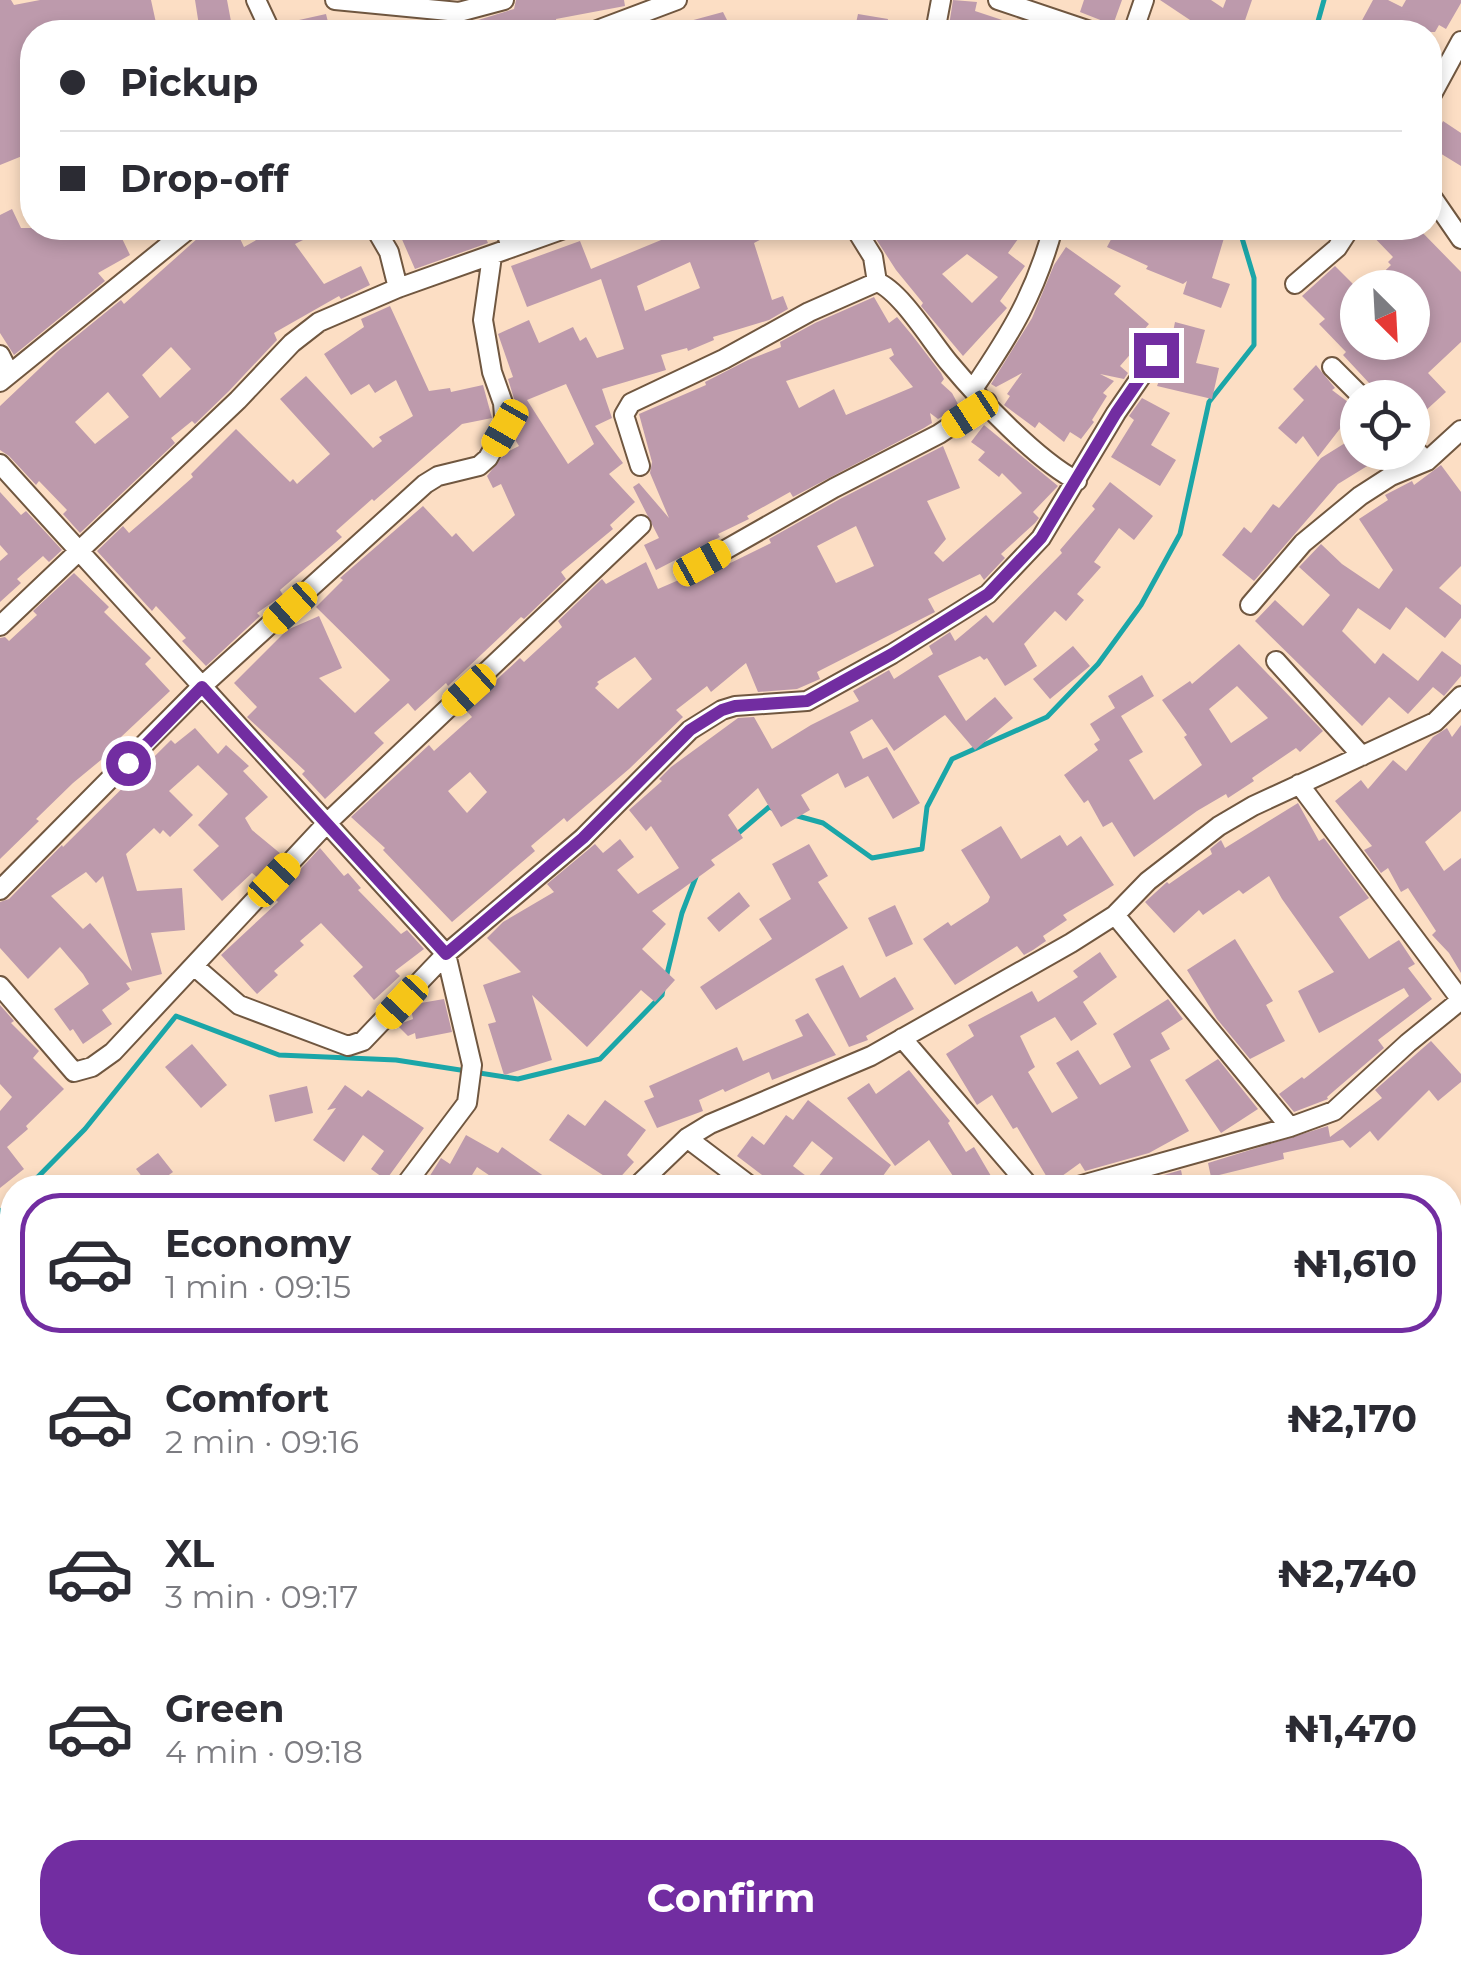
<!DOCTYPE html>
<html lang="en">
<head>
<meta charset="utf-8">
<style>
	body { margin:0; font-family:Montserrat,sans-serif; background:#f7f7f7; color:#2b2b33; height:100vh; display:flex; flex-direction:column; font-size:38px; white-space:nowrap }
	* { box-sizing:border-box; margin:0 }
	p { font-size:32px; color:#7c7c81 }
	.icon { flex:none; width:55px; height:55px; fill:none; stroke:currentColor; stroke-width:2; stroke-linecap:round; stroke-linejoin:round }
	.map { position:relative; flex:1; overflow:hidden }
	.side { position:absolute; left:0px; top:1175px; width:1462px; height:800px; display:flex; flex-direction:column; background:#fff; border-radius:40px 40px 0 0; box-shadow:0 5px 15px #0003 }
	.side>* { flex:none }
	.banner { position:absolute; left:20px; top:20px; width:1422px; height:220px; border-radius:40px; box-shadow:0 5px 15px #0003; display:grid; align-content:center; height:220px; padding:0 40px; background:#fff }
	.needle { width:65px; rotate:156deg }
	.fabs { position:absolute; left:1340px; top:270px; display:grid; gap:20px }
	.fabs a { display:grid; place-items:center; width:90px; height:90px; border-radius:50%; background:#fff; box-shadow:0 5px 15px #0003; font-size:50px }
	.end { position:absolute; width:45px; height:45px; margin:-22px; border:12px solid #722da1; background:#fff; box-shadow:0 0 0 5px #fff }
	.from { border-radius:50% }
	.car { position:absolute; width:30px; height:60px; margin:-30px -15px; border-radius:12px; box-shadow:0 0 8px 2px #0007; background:linear-gradient(#f5c518 24%,#345 0 40%,#f5c518 0 76%,#345 0 86%,#f5c518 0) }
	.banner b { display:flex; align-items:center; gap:35px; height:95px; font-size:38px }
	.banner b+b { border-top:2px solid #e1e1e2 }
	.banner i { width:25px; height:25px; background:#2b2b33 }
	ul { padding:18px 0 0; list-style:none }
	li { display:flex; align-items:center; gap:30px; height:140px; margin:0 20px 15px; padding:0 20px; border:5px solid transparent; border-radius:40px }
	li div { flex:1 }
	li b { display:block; font-size:38px }
	li em { font-style:normal; font-weight:700 }
	li.current { border-color:#722da1 }
	li>.icon { width:90px; height:90px; stroke-width:1.5 }
	.primary-button { display:flex; gap:20px; margin-top:auto; padding:20px 40px }
	.primary-button a { flex:1; height:115px; border-radius:40px; background:#722da1; color:#fff; font-size:40px; font-weight:700; line-height:115px; text-align:center }
	.map>svg:first-child { display:block }
</style>
</head>
<body>
<div class="map">
<svg width="1461" height="1975" viewBox="0 0 1461 1975">
	<rect width="100%" height="100%" fill="#fcdec4"/>
	<path fill="#ddd6ec" d="M0,1542l12,19v223l-12,12z"/>
	<g fill="none" stroke-linecap="round" stroke-linejoin="round">
		<path stroke="#1ba6a8" stroke-width="5" d="M1315,32l9,-32
			M794,815l29,8 49,35 50,-9 5,-42 25,-48 95,-42 51,-53 43,-59 39,-71 29,-132 45,-57v-67l-15,-50
			M736,835l33,-28 5,2
			M666,978l16,-65 15,-39
			M27,1188l58,-59 91,-113 103,39 117,5 122,19 82,-20 62,-64 1,-6
			M0,1212l12,-11"/>
	</g>
	<path fill="#bd9aac" fill-rule="evenodd" d="M0,0h11l3,5 26,-5h111l7,32h-93l-1,-7 -32,6v121l-32,13z
		M195,0h32l6,32h-33z
		M516,0h108l1,6 -69,13 2,13h-82l-1,-11 39,-12z
		M953,0l24,2 -2,9 57,19 -1,2h-83z
		M1084,0h38l-9,25 -33,-13z
		M1160,0h51l12,8 3,-8h26l-11,32h-33z
		M1373,0h15l14,7 4,-7h55v3l-15,26 -7,-4 -4,7h-71l3,-5 -7,-3z
		M723,12l8,16 -9,4h-58v-4z
		M326,14l3,12 -10,3 1,3h-37l-2,-8z
		M858,14l30,5 -2,13h-32z
		M1443,121l18,12v33l-31,-19z
		M12,209l9,19h96l13,27 -32,18 7,8 -91,74 -14,-22v-118z
		M202,228h33l9,19 23,-13 -3,-6h36l5,11 -10,5 29,40 37,-18 9,19 -29,14 -2,-3 -65,37 3,7 -48,51 -34,33 -3,-3 -21,17 4,5 -95,90 -17,-19 4,-4 -28,-29 -3,4 -27,-29 -9,-6v-44l58,-55 63,-51 3,4 74,-66zM171,347l20,22 -31,29 -18,-23zM108,392l21,25 -34,27 -20,-22z
		M397,228h37l2,4 11,-4h34l7,15 -73,26z
		M675,228h107l-28,15 18,57 11,-4 5,13 -19,11 -56,17 1,3 -26,11 -1,-3 -26,7 5,15 -64,19 10,29 -17,8 28,37 -14,11 26,28 -25,23 3,4 -52,43 5,7 -42,40 -3,-2 -73,69 -2,-3 -31,28 -7,-8 -34,30 10,10 -59,56 -23,-25 3,-3 -58,-54 10,-10 -23,-24 53,-53 32,-14 23,52 -23,10 36,35 35,-33 -74,-73 27,-27 -3,-2 83,-72 29,31 4,-4 17,19 42,-37 -14,-31 -8,4 -6,-12 18,-23 14,-7 -5,-8 3,-11 -2,-25 -7,-23 5,-2 -15,-43 31,-14 10,23 34,-16 7,14 6,-4 11,21 27,-9 -23,-70 -74,28 -16,-41 69,-25 11,28 87,-36zM690,262l10,26 -55,23 -8,-25zM566,384l28,60 -26,20 -41,-64z
		M869,228h157l-18,25 17,13 -25,35 7,7 -44,48 -42,-50 2,-3 -27,-33zM967,254l31,23 -26,26 -30,-29z
		M1117,228h110l-15,50 18,6 -9,24 -38,-14 4,-13 -4,3 -37,-15 2,-3 -41,-19z
		M1365,228h53l43,44v70l-33,31 18,19 -34,31v-25h-29l-40,-43 3,-3 -27,-28 6,-5 -23,-23 33,-30 23,23v53h44l3,4 24,-20 -17,-17v-21h-45l24,-23 -3,-3 5,-5z
		M1066,247l55,39 -7,8 35,30 -11,13 4,4 -22,25 8,7 -4,6 -24,-5 14,7 -11,12 4,3 -15,24 2,2 -13,17 -11,-7 -6,10 -25,-20 -4,6 -31,-23 6,-9 -3,-2 15,-21 -26,14 -5,-3 41,-66 22,-53z
		M874,297l15,26 8,-6 15,18 29,38 3,6 -3,4 11,10 7,13 -21,13 -8,-6 2,10 -8,5 -131,69 -3,-5 -43,24 2,3 -31,15 2,3 -64,33 -12,-25 15,-7 -26,-51 6,-4 30,35 -19,-45 2,-11 -13,-48 67,-29 -1,-3 43,-22 33,-13 -1,-5 35,-19zM891,348l3,7 -5,3 24,29 -67,28 -12,-26 -35,19 -13,-27z
		M390,306l39,85 21,-3 1,4 32,-7 9,33 -30,6 -88,77 -2,-2 -36,32 6,6 -62,53 3,5 -26,18 3,3 -54,50 -24,-25 4,-3 -30,-32 -4,5 -55,-60 26,-25 6,7 29,-25 35,-31 -2,-3 45,-45 54,53 3,-3 4,5 33,-30 -50,-55 26,-23 67,72 9,-7 -3,-4 34,-21 -17,-36 -21,13 -6,-9 -18,11 -27,-41 40,-27 -3,-8z
		M1175,322l30,8 -9,33 23,5 -7,31 -55,-13 11,-29z
		M1316,365l19,23 -3,2 24,18 -38,49 -15,-21 -7,8 -18,-16 26,-28 -11,-11z
		M1142,398l28,15 -19,32 25,15 -16,26 -49,-29 23,-37 -5,-4z
		M984,425l74,61 -25,26 6,6 -4,5 -34,31 4,4 -21,22 -4,-6 -52,25 7,13 -118,60 3,7 -23,10 -39,3 -12,-29 -35,29 -4,-6 -31,24 7,7 -54,52 -62,53 -3,-4 -33,28 4,5 -83,71 -69,-72 2,-2 -34,-31 78,-72 5,6 38,-34 -7,-8 55,-51 4,4 38,-35 -4,-6 44,-42 4,5 40,-22 12,27 37,-16 13,1 63,-31 -2,-4 71,-40 103,-53 17,42 -33,13 19,38 -12,14 9,9 79,-69 -20,-20 -3,4 -21,-17 7,-8 -14,-10zM856,526l18,40 -38,17 -19,-37zM635,657l17,22 -34,30 -23,-21 4,-4 -2,-2zM470,772l17,20 -20,21 -19,-22z
		M1358,435v17h32l-52,32 -84,97 -32,-26 22,-28 7,6 22,-29 6,4 42,-50z
		M1441,465l20,27v74l-22,22 22,17v13l-16,20 -39,-31 -16,23 -32,-22 -16,23 33,33 8,-11 35,28 24,-30 19,14v11l-17,20 -11,-9 -25,27 -19,-17 -27,29 -107,-105 20,-21 28,26 27,-31 -31,-28 22,-23 21,20 37,25 14,-19 -34,-51 29,-19 -3,-5 27,-14 2,4z
		M1110,482l43,34 -19,24 -15,-12 -25,34 7,5 -24,27 7,6 -18,21 -11,-10 -31,33 13,22 -32,20 -18,-28 -3,2 -4,-4 -42,20 28,45 29,-24 18,21 -38,32 -30,-35 -51,36 -22,-32 -22,13 13,27 24,-12 33,56 -27,16 -25,-43 -23,12 -7,-15 -37,22 9,15 -29,17 -23,-39 -30,27 15,23 -32,22 4,5 -63,46 14,13 -24,25 33,31 -20,22 -14,-12 -54,57 -55,-52 20,65 -48,15 -16,-51 8,-2 -13,-37 38,-13 -34,-34 16,-16 51,-30 -7,-8 48,-40 8,9 17,-14 14,18 -17,13 21,24 41,-26 -28,-42 -5,5 -17,-21 33,-29 -3,-2 12,-12 67,-49 16,-1 18,32 39,-24 48,-24 -6,-10 36,-21 5,9 39,-25 -4,-8 21,-14 5,9 31,-26 7,8 69,-70 -2,-3 35,-41 -3,-3z
		M0,492l21,23 5,-4 36,39 -13,12 -6,-6 -26,23 4,4 -21,19v-41l8,-7 -8,-9z
		M74,573l35,34 -5,5 47,46 -6,6 25,27 -49,46 3,4 -51,42 -37,36 3,2 -39,38v-221l5,-1 4,4 28,-26 -4,-4z
		M1239,644l84,87 -23,21 -4,-4 -44,30 2,3 -26,17 -2,-4 -29,17 -63,46 -22,-35 -9,5 -15,-27 -4,3 -20,-28 34,-25 -4,-6 6,-4 -10,-16 25,-16 -7,-12 34,-21 12,21 -33,20 22,36 -14,8 25,40 48,-35 -18,-28 3,-2 -25,-35 28,-19 2,3zM1237,686l31,32 -37,25 -22,-34z
		M1073,646l17,20 -40,33 -17,-20z
		M1461,725v86l-36,31 19,29 17,-13v115l-12,-20 -17,-18 4,-4 -28,-43 -7,4 -13,-24 -7,5 -17,-23 8,-4 -37,-45 26,-21 7,9 25,-29 13,11 27,-34 14,-9 5,9z
		M195,728l23,26 8,-9 23,21 -6,5 25,26 -23,21 7,12 29,24 -23,24 -6,-5 -30,28 -29,-31 26,-24 -21,-21 30,-31 -30,-29 -29,26 24,24 -23,22 -7,-7 -3,4 -6,-6 -28,26 11,37 45,-3 3,42 -34,3 11,41 -36,9 4,6 -28,21 10,14 -29,20 -10,-15 -3,2 -16,-22 35,-25 -6,-10 -23,-27 -32,32 -28,-31v-46l9,-3 53,-54 1,2 108,-107 4,4zM86,872l10,11 7,-7 29,95 -42,-48 -7,6 -32,-33z
		M1298,803l21,38 5,-3 45,60 -30,19 30,42 30,-19 16,24 -7,4 24,31 -54,41 6,8 -57,49 1,2 -34,13 -15,-18 23,-17 2,2 105,-83 -5,-8 -85,45 -21,-42 36,-19 -52,-73 -13,-23 -26,18 -4,-4 -36,25 -4,-5 -25,23 -29,-31 22,-20 2,2 43,-30 -2,-5 11,-9 4,8z
		M1001,826l20,33 39,-24 7,11 14,-10 33,49 -51,30 4,5 -24,16 3,5 -13,9 -9,5 -7,-9 -62,39 -32,-46 25,-17 3,4 37,-24 2,-5 -29,-47z
		M809,844l19,32 -10,6 30,46 -132,82 -16,-23 72,-48 -13,-20 32,-20 -19,-35z
		M320,848l24,28 4,-3 13,15 -3,2 43,44 6,-4 17,19 -29,22 5,5 -26,24 -21,-24 10,-9 -42,-44 -21,18 4,4 -30,26 4,4 -21,19 -36,-39 57,-53 -4,-4z
		M739,892l11,14 -31,26 -12,-14z
		M895,905l18,39 -27,13 -18,-39z
		M1235,939l38,62 -7,4 19,36 -35,18 -33,-40 -30,-49z
		M1100,952l17,25 -34,25 14,22 -26,17 -16,-24 -35,19 15,31 -7,5 24,41 26,-15 -22,-35 22,-13 22,35 31,-18 -18,-33 55,-35 15,20 -22,14 9,16 -20,11 39,71 -40,22 -64,18 -5,-8 -29,21 -34,-57 -4,2 -21,-34 -15,10 -31,-51 28,-18 -6,-11 64,-34 6,11 40,-25 -5,-6z
		M843,965l17,33 35,-21 19,32 -48,27 2,4 -19,7 -34,-68z
		M444,999l8,33 -36,7 -1,-6 -7,3 -11,-11 16,-6 -2,-10 4,-5z
		M0,1005l14,16 -3,2 28,28 -6,7 31,31 -38,37 2,3 -21,18 17,22 -24,19v-77l12,-14 -12,-13z
		M808,1013l28,42 -64,25 -3,-8 -44,20 -2,-3 -24,11 4,11 -46,17 -13,-27 10,-4 -5,-11 88,-39 6,14 60,-25 -8,-16z
		M1431,1041l30,33v8l-23,19 -9,-11 -51,51 -8,-10 -20,17 -7,-8 -60,13 1,6 -73,18 -3,-14 120,-37 2,11 52,-39 -7,-8z
		M192,1044l35,41 -26,23 -36,-41z
		M1218,1059l40,50 -37,24 -36,-53z
		M909,1070l41,51 -2,2 18,29 8,-5 24,41h-37l-32,-48 -34,26 -48,-68 22,-15 7,11z
		M345,1085l17,12 6,-7 56,38 -38,52 -15,-11 13,-18 -21,-16 -19,27 -31,-22 23,-32 -9,2z
		M307,1086l6,27 -38,9 -6,-27z
		M605,1100l41,30 -19,25 7,7 -19,21 -66,-43 19,-26 17,12z
		M808,1100l83,65 -17,23h-101l-9,-7 2,-3 -29,-22 15,-20 12,9 22,-30 7,5zM812,1141l21,17 -19,24 -21,-16z
		M466,1135l32,18 4,-6 59,41h-53l-31,-21 -13,21h-29l-9,-6 15,-24 9,6z
		M158,1153l15,19 -22,16 -15,-19z
		M1181,1170l3,15 -65,3z"/>
	<g fill="none" stroke-linecap="round" stroke-linejoin="round">
		<defs>
			<path id="service" d="M380,1962l10,10
				M652,1962l16,13
				M504,1975l10,-13
				M762,1975l11,-13"/>
			<path id="minor" d="M256,0l15,32
				M335,0l124,12 45,-12
				M998,0l95,32
				M592,32l85,-32
				M935,32l6,-32
				M1133,32l11,-32
				M1430,98l31,-57
				M1430,194l31,45
				M375,228l14,24 9,36
				M505,228l6,20
				M855,228l18,29 4,25c24,9 55,61 73,82 30,36 87,96 127,117
				M1295,284l42,-36 13,-20
				M0,355l9,18
				M1332,367l31,31
				M0,382l190,-154
				M973,389c38,-56 62,-95 80,-161
				M1412,447l15,14
				M0,464l446,490 26,111 -5,38 -64,85
				M640,466l-16,-51 7,-12 93,-44 85,-47 68,-30
				M702,563l132,-75 105,-54 48,-32
				M1250,605l53,-62 57,-47 31,-20 36,-15 34,-31
				M0,626l238,-226 54,-57 27,-21 79,-34 169,-60
				M1276,661l86,95
				M0,890l201,-203 224,-203 13,-8 41,-10 9,-8 17,-30 -2,-25 -11,-31 -9,-52 9,-64
				M1115,915l175,212
				M194,966l45,39 109,41 15,-5 83,-87 137,-116 107,-108 32,-20 13,-4 72,-5 85,-47 96,-60 53,-56 75,-125 40,-58
				M0,986l74,86 18,-5 21,-15 214,-229 314,-298
				M902,1038l129,150
				M687,1138l66,50
				M635,1188l52,-50 23,-14 161,-68 200,-113 44,-28 33,-34 71,-55 34,-20 182,-84 26,-26
				M1071,1188l219,-61 44,-16 74,-68 53,-43 -162,-216
				M0,1456l12,-20
				M0,1675l12,-4
				M1450,1708l11,-15
				M1450,1879l11,7"/>
			<path id="secondary" d="M0,1491l12,13
				M539,1962l18,13"/>
		</defs>
		<use href="#service" stroke="#705740" stroke-width="14"/>
		<use href="#minor" stroke="#705740" stroke-width="22"/>
		<use href="#secondary" stroke="#705740" stroke-width="30"/>
		<use href="#service" stroke="#fff" stroke-width="9"/>
		<use href="#minor" stroke="#fff" stroke-width="18"/>
		<use href="#secondary" stroke="#fff" stroke-width="25"/>
	</g>
	<g fill="none" stroke-linecap="round" stroke-linejoin="round">
		<path stroke="#722da1" stroke-width="12" d="M128,763l74,-76 244,267 137,-116 107,-108 32,-20 13,-4 72,-5 85,-47 96,-60 53,-56 75,-125 40,-58"/>
	</g>
</svg>
<div class="fabs">
<a><svg class="needle" viewBox="-14 -14 28 28"><path d="M0-13l5 13h-10z" fill="#e53935"/><path d="M0 13l5-13h-10z" fill="#7c7c81"/></svg></a>
<a><svg class="icon" aria-label="locate" viewBox="0 0 24 24"><circle cx="12" cy="12" r="6"/><path d="M12 2v4M12 18v4M2 12h4M18 12h4"/></svg></a>
</div>
<i class="end from" style="left:128px;top:763px"></i>
<i class="end" style="left:1156px;top:355px"></i>
<i class="car" style="left:970px;top:414px;rotate:237deg"></i>
<i class="car" style="left:505px;top:428px;rotate:210deg"></i>
<i class="car" style="left:702px;top:563px;rotate:61deg"></i>
<i class="car" style="left:290px;top:608px;rotate:228deg"></i>
<i class="car" style="left:469px;top:690px;rotate:228deg"></i>
<i class="car" style="left:274px;top:880px;rotate:43deg"></i>
<i class="car" style="left:402px;top:1002px;rotate:223deg"></i>
<div class="banner">
<b><i class="from"></i>Pickup</b>
<b><i></i>Drop-off</b>
</div>
<section class="side">
<ul>
<li class="current"><svg class="icon" aria-label="car" viewBox="0 0 24 24"><path d="M5 17H2v-5l4-1 3-4h7l3 4 3 1v5h-3M9 17h6M6 11h13"/><circle cx="7" cy="17" r="2"/><circle cx="17" cy="17" r="2"/></svg><div><b>Economy</b><p>1 min · 09:15</p></div><em>₦1,610</em></li>
<li><svg class="icon" aria-label="car" viewBox="0 0 24 24"><path d="M5 17H2v-5l4-1 3-4h7l3 4 3 1v5h-3M9 17h6M6 11h13"/><circle cx="7" cy="17" r="2"/><circle cx="17" cy="17" r="2"/></svg><div><b>Comfort</b><p>2 min · 09:16</p></div><em>₦2,170</em></li>
<li><svg class="icon" aria-label="car" viewBox="0 0 24 24"><path d="M5 17H2v-5l4-1 3-4h7l3 4 3 1v5h-3M9 17h6M6 11h13"/><circle cx="7" cy="17" r="2"/><circle cx="17" cy="17" r="2"/></svg><div><b>XL</b><p>3 min · 09:17</p></div><em>₦2,740</em></li>
<li><svg class="icon" aria-label="car" viewBox="0 0 24 24"><path d="M5 17H2v-5l4-1 3-4h7l3 4 3 1v5h-3M9 17h6M6 11h13"/><circle cx="7" cy="17" r="2"/><circle cx="17" cy="17" r="2"/></svg><div><b>Green</b><p>4 min · 09:18</p></div><em>₦1,470</em></li>
</ul>
<div class="primary-button"><a>Confirm</a></div>
</section>
</div>
</body>
</html>
